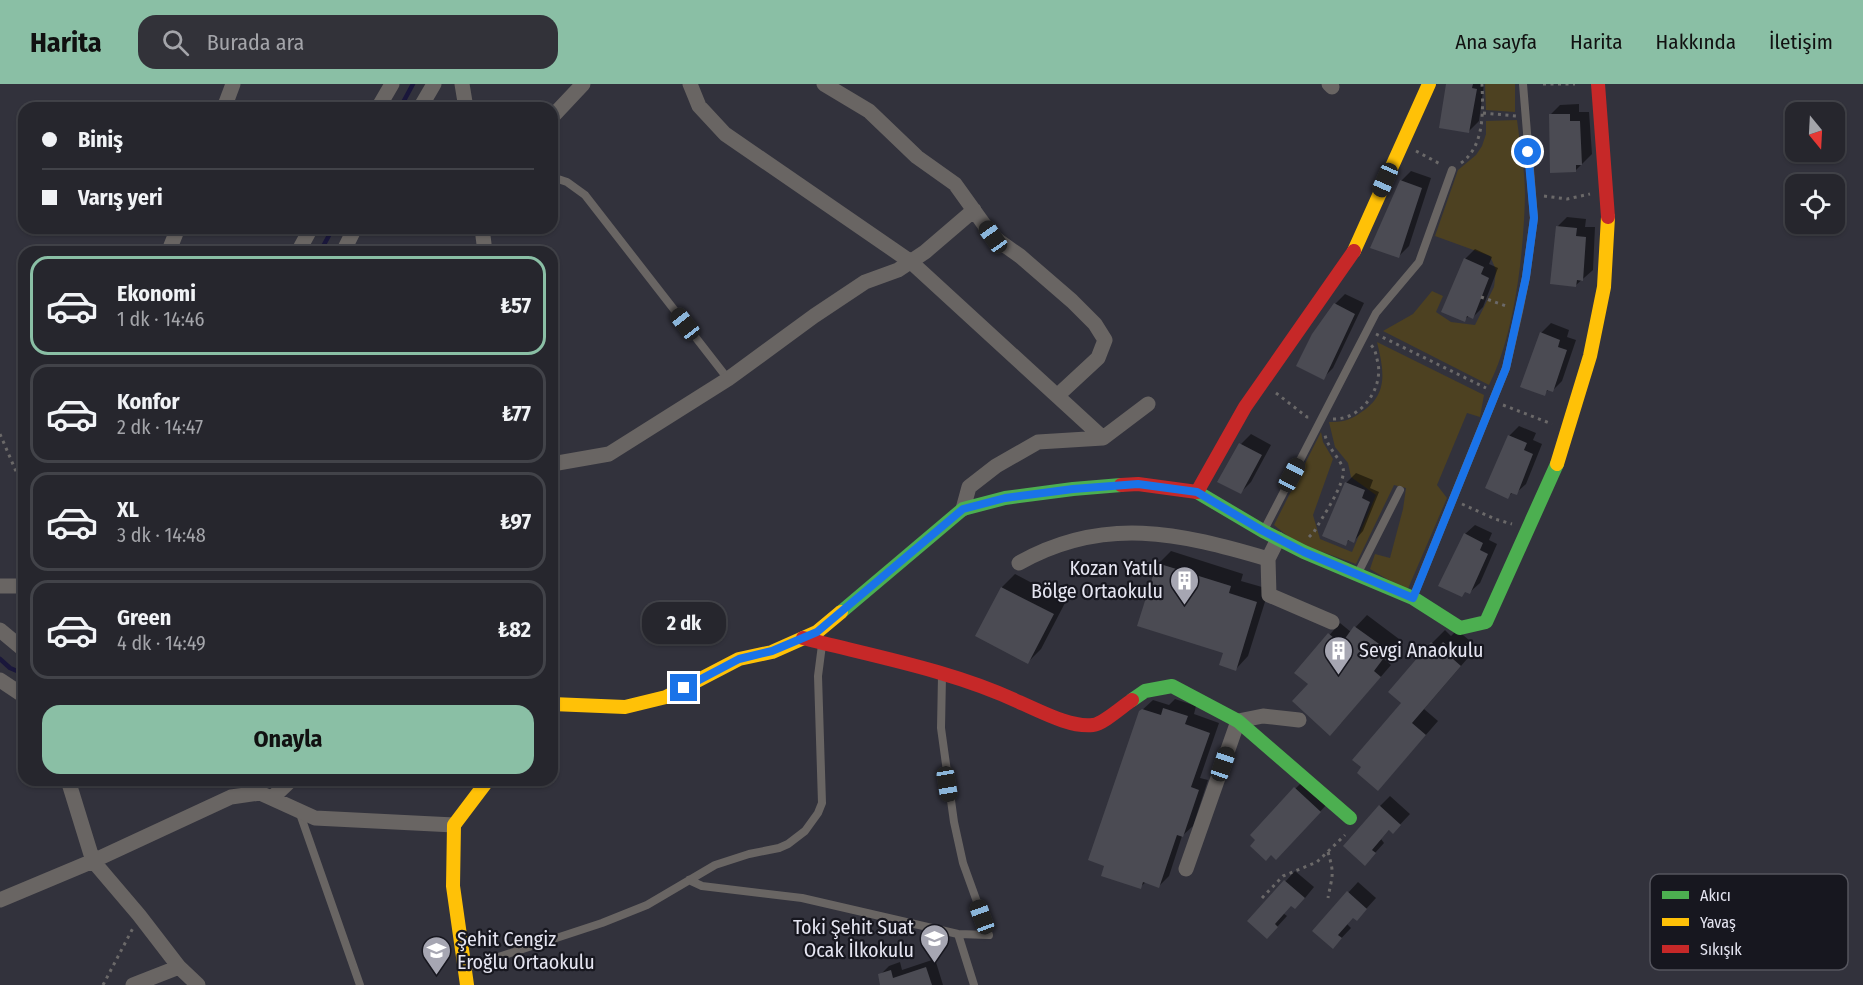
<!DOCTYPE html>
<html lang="tr">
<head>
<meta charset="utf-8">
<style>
	body { margin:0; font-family:"Fira Sans Condensed",sans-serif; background:#323239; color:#f1f3f6; height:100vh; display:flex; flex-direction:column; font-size:22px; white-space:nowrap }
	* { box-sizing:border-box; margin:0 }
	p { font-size:20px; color:#a4a5aa }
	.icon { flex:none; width:33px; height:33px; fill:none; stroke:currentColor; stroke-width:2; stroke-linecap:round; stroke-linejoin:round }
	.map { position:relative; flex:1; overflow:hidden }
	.side { position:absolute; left:18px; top:162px; width:540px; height:540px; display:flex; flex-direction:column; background:#26262d; border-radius:18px; box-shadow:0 2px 4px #0004,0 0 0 2px #424349 }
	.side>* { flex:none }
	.top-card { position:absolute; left:18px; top:18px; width:540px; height:132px; border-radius:18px; box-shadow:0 2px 4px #0004,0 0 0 2px #424349; display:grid; align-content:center; height:132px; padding:0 24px; background:#26262d }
	.needle { width:39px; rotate:162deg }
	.tools { position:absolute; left:1785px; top:18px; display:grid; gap:12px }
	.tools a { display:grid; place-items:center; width:60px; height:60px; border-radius:12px; background:#26262d; box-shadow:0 2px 4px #0004,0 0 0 2px #424349; font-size:30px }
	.end { position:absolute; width:27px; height:27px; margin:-14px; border:8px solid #1a73e8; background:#fff; box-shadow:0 0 0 3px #fff }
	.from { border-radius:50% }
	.bubble { position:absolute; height:42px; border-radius:18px; background:#26262d; box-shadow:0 2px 4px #0004,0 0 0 2px #424349; font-size:20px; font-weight:700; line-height:42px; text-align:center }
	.car { position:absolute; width:18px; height:36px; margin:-18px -9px; border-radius:8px; box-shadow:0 0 4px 2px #0007; background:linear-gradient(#222 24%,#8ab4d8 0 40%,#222 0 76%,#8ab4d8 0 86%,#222 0) }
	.top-card b { display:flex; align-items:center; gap:21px; height:57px; font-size:22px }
	.top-card b+b { border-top:2px solid #424349 }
	.top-card i { width:15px; height:15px; background:#f1f3f6 }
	ul { padding:10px 0 0; list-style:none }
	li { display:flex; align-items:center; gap:18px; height:99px; margin:0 12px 9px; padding:0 12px; border:3px solid #424349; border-radius:18px }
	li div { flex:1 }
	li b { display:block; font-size:22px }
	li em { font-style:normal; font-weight:700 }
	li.active { border-color:#8abfa5 }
	li>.icon { width:54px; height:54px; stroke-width:1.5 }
	.action { display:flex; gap:12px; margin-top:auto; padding:12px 24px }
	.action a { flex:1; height:69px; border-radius:18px; background:#8abfa5; color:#111; font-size:24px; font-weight:700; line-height:69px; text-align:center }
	header { display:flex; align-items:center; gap:36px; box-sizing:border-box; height:84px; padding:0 30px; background:#8abfa5; color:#111 }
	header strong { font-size:28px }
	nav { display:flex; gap:33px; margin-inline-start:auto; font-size:21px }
	.search { width:420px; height:54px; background:#323239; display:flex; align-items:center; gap:15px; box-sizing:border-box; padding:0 21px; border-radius:18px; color:#a4a5aa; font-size:22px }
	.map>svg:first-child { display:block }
</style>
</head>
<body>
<header>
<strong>Harita</strong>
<div class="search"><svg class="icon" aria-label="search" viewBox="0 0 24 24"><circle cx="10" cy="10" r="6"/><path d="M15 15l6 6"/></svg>Burada ara</div>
<nav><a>Ana sayfa</a><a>Harita</a><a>Hakkında</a><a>İletişim</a></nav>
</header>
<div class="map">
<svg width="1863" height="901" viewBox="0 0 1863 901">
	<rect width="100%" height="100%" fill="#32323c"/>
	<path fill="#4d4121" d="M1485,0h30v28l-29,-2z
		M1517,36c3,25 8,50 8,74 -1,57 -10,140 -36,191l-106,-54 30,-17 19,-23 11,5 -7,16 15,10 24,3 19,-38 2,-17 -6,-14 -55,-20 23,-66 18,-15 6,-9 4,-12v-13z
		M1377,258l107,53 -4,22 -13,-4 -30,72 10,13 -40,93 -37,-22 5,-15 15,4 13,-49 3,-21 -12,-3 -38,79 -61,-22 -21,-17 47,-93 2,10 10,17 -20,56 7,24 32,13 24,-57 -25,-18 -3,-14 -13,-16 -6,-25c13,0 20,-1 31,-9 29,-18 24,-42 17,-71z"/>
	<path fill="#0007" d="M1448,0h36l-5,37 -10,10z
		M1579,20v8h10l3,42 -16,16 -26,-55 10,-10z
		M1411,87l20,7 -22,68 -10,10 2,-75z
		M1567,133l19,2 -1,8h10l-2,43 -17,15 -19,-58z
		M1475,165l17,8 -3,7 9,4 -15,39 -10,10 -4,-1 -5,4 1,-61z
		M1345,210l19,9 -31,65 -10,10 12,-74z
		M1551,239l18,7 -2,7 9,3 -14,41 -10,10 -3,-2 -5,5 -3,-61z
		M1519,342l17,7 -3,7 9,4 -16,40 -10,9 -3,-1 -5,5 1,-61z
		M1251,350l20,11 -20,37 -10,10 -21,-11 21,-37z
		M1356,389l17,7 -3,8 9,4 -16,39 -9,10 -4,-2 -5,5 1,-61z
		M1475,441l17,8 -3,7 8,4 -17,39 -10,9 -4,-1 -1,-57z
		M1171,467l72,23 -2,7 28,8 -21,67 -12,13 -78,-105z
		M1015,490l51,27 -25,48 -13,13 -51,-26 25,-49z
		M1367,531l32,24 -15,20 7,6 -50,58 -31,-39 -14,-11 44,-50 11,9z
		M1445,546l6,6 6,-6 12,10 -4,5 8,7 -49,57 14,12 -47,54 41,-132z
		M1175,615l21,7 -2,8 25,9 -19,55 8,2 -15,46 -11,10 -13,40 -10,10 -13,-4 -6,5v-175l13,-12 16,5z
		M1305,695l25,22 -44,47 9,-59z
		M1390,712l20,18 -17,18 -3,-3 -9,10 3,4 -19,21 15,-58z
		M1295,787l19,16 -9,11 -10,9 -4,-3 -8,9 4,3 -10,11 -28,-6z
		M1358,798l18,16 -10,11 -12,7 -7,8 4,4 -18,19 -19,-17z
		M935,875l8,26h-60l-3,-10 9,-9 11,-4 2,8z"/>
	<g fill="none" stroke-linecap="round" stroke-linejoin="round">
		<path stroke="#1a173b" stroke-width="4.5" d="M400,24l13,-24
			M320,168l13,-24
			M0,575l10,9 14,6"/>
	</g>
	<path fill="#4b4b53" d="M1446,0h27l-1,4 5,1 -8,44 -30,-5z
		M1549,30h21v7h10l2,44h-6v7l-26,1z
		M1400,96l22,8 -23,70 -29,-10z
		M1556,142l21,2 -1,8 10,1 -3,44 -6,-1 -1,7 -26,-3z
		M1464,174l20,9 -3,7 8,4 -16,41 -6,-3 -2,6 -24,-10z
		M1334,219l21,11 -31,66 -28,-14 16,-32z
		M1540,248l20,8 -2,7 9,3 -14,42 -6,-2 -2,6 -25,-9z
		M1508,351l19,8 -3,7 9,4 -16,41 -6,-2 -3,6 -23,-11z
		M1239,359l23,12 -21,39 -24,-12z
		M1345,398l20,8 -3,8 8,4 -16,41 -6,-3 -2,6 -24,-10z
		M1464,449l19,10 -3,7 8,4 -18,40 -5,-2 -3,5 -24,-11z
		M1157,479l74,23 -2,7 28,9 -21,69 -17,-6 4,-12 -86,-27z
		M1001,503l53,27 -26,50 -53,-28z
		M1354,542l35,25 -15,20 7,6 -51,59 -38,-35 16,-17 -14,-11 34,-40 13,11z
		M1431,558l7,6 5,-6 14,12 -4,5 8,7 -49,57 14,12 -48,56 -21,-18 4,-6 -9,-7 49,-57 -13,-11z
		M1163,624l25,8 -3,8 25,9 -19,54 8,3 -16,47 -6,-2 -18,53 -16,-6 -2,7 -40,-13 3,-10 -16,-6 51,-149 3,-2 19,6z
		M1294,703l27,25 -45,48 -5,-5 -5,6 -16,-15 5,-6 -5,-5z
		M1379,721l22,20 -8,9 -4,-4 -17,20 4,3 -11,13 -22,-20z
		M1284,796l21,18 -10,11 -4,-3 -16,18 3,3 -11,12 -20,-18z
		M1347,807l20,18 -10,12 -4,-3 -15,17 4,3 -9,11 -21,-18z
		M926,883l6,18h-52l-2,-11 13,-4 2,8z"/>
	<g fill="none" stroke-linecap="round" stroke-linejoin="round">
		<path stroke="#6b6969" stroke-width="3" stroke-dasharray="3 4.5" stroke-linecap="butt" d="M1543,0h32
			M1483,29l34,3
			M1416,67l26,14
			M1461,79c24,-17 22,-53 21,-79
			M1544,112l23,3 23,-5
			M1481,213l28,10
			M1376,250l110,54
			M1276,309l31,24h5
			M1503,321l49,19
			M1333,335c28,1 50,-30 45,-56 -2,-7 -2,-13 -7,-18
			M0,350l24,56
			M1462,420l33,15 17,5
			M1309,453l5,-5c7,-13 33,-50 29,-64 -5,-12 -15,-20 -18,-33
			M1328,768c7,24 4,23 0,46
			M1262,814l21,-22 34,-14 28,-27
			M103,901l30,-57"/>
		<path stroke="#696563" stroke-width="8" d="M552,93l15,5 18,13 143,184
			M1264,446l112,-217 43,-51 33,-92
			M1358,489l42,-83
			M1414,511l92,-227 13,-57 7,-34 8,-59 -11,-134
			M299,727l61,174
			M689,796l13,6 100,12 156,36 31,1 -26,-72 -9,-41 -13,-94 1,-52
			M958,850l16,51
			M465,884l137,-45 45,-18 68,-40 34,-11 30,-6 9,-4 17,-13 13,-18 4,-10 -4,-127 4,-31"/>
		<path stroke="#696563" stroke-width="15" d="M462,0l4,24
			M690,0l9,22 26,28 186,128 192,176
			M824,0l45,27 48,46 38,27 38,53 27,19 52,45 23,23 10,16 -7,18 -41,38
			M1329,0l3,3
			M224,24l9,-24
			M378,24l14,-24
			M420,24l14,-24
			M552,33l31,-33
			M482,144l3,24
			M172,168l-2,-4 8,-20
			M298,168l13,-24
			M343,168l12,-24
			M552,380l57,-10 119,-75 86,-63 51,-34 33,-12 27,-18 49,-42
			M963,425l6,-22 27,-21 42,-24 65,-4 45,-34
			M1268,475l1,36 63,27
			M1019,479c85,-48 161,-30 249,-4l10,-20
			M0,502h24
			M0,546l24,20
			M0,596l24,16
			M68,696l25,81 46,54 40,52 19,18
			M272,714l19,-18
			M1186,785l52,-148 25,-5 36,4
			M0,816l93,-39 138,-64 29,-4 55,25 139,7
			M133,901l46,-18"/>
		<path stroke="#4caf50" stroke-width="14" d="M1197,408l66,39 41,21 109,46 47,30 26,-6 71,-158
			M841,528l122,-103 42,-11 68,-9 48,-4
			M1132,616l13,-9 27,-5 66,35 112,97"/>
		<path stroke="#ffc107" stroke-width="14" d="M1354,167l75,-167
			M1557,380l33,-108 14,-69 4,-70
			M552,620l73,3 41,-10 73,-38 33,-7 45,-20 24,-20
			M467,901l-14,-99 1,-61 34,-45"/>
		<path stroke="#c62828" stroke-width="14" d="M1598,0l10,133
			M1121,401l17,-1 59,8 48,-85 109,-156
			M803,554c70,18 151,33 216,64 21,9 52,26 74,23 10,-1 30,-19 39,-25"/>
	</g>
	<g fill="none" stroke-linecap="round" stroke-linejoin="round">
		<path stroke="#1a73e8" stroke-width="8" d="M684,604l55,-29 33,-8 45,-19 146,-123 42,-11 68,-9 65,-5 59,8 66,39 41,21 109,46 93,-230 20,-91 8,-59 -6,-66"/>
	</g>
	<defs>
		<symbol id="building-pin" viewBox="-11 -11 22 30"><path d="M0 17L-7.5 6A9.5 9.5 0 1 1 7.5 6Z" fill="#a6a6b2" stroke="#17171f"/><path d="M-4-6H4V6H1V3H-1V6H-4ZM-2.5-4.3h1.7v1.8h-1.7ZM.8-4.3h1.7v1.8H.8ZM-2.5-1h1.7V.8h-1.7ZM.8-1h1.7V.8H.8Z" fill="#fff"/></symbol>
		<symbol id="school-pin" viewBox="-11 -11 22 30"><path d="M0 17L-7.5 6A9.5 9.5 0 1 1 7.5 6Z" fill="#a6a6b2" stroke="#17171f"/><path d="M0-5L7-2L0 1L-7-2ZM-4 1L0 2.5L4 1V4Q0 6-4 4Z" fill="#fff"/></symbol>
	</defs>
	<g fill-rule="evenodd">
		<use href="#building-pin" x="1168" y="480" width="33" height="45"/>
		<use href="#building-pin" x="1322" y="550" width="33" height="45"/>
		<use href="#school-pin" x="918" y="838" width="33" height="45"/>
		<use href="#school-pin" x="420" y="850" width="33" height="45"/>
	</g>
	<g text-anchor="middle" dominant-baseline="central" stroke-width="4.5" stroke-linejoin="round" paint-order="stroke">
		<g font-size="20" fill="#e5e5f1" stroke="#17171f" text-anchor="end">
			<text x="1163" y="484">Kozan Yatılı<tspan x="1163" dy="23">Bölge Ortaokulu</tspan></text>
			<text x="1359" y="566" text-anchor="start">Sevgi Anaokulu</text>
			<text x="914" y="843">Toki Şehit Suat<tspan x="914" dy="23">Ocak İlkokulu</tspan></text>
			<text x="457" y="855" text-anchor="start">Şehit Cengiz<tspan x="457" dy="23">Eroğlu Ortaokulu</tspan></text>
		</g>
	</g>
	<rect x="1650" y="790" width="198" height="96" rx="9" fill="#17171f" stroke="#55555e" stroke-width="1.5"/>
	<rect x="1662" y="807" width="27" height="8" fill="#4caf50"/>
	<rect x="1662" y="834" width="27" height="8" fill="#ffc107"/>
	<rect x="1662" y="861" width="27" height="8" fill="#c62828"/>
	<g font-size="16" fill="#e5e5f1">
		<text x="1700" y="817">Akıcı</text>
		<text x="1700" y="844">Yavaş</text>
		<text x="1700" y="871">Sıkışık</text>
	</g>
</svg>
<div class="tools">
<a><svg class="needle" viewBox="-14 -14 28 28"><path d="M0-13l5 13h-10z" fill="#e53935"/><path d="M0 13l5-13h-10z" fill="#a4a5aa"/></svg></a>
<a><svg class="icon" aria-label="locate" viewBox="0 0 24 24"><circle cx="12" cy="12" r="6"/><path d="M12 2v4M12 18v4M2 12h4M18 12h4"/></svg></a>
</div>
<i class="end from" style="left:1528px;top:68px"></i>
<i class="end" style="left:684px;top:604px"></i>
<div class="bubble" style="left:642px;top:518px;width:84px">2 dk</div>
<i class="car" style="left:1385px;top:96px;rotate:204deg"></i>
<i class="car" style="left:993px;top:153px;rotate:325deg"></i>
<i class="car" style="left:685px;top:240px;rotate:322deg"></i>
<i class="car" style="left:1292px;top:391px;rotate:28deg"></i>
<i class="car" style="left:1223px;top:680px;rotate:19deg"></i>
<i class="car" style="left:947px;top:700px;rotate:171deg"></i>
<i class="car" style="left:982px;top:833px;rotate:340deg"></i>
<div class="top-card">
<b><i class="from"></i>Biniş</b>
<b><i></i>Varış yeri</b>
</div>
<section class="side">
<ul>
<li class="active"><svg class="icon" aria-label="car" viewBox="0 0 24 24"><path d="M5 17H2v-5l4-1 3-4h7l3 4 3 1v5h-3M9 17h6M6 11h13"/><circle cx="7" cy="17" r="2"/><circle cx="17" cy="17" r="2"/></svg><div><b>Ekonomi</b><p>1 dk · 14:46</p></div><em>₺57</em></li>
<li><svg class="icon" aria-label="car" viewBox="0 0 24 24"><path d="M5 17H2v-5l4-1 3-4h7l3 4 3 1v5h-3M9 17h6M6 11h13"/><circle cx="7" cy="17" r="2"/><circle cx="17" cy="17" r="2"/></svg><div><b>Konfor</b><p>2 dk · 14:47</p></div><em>₺77</em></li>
<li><svg class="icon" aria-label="car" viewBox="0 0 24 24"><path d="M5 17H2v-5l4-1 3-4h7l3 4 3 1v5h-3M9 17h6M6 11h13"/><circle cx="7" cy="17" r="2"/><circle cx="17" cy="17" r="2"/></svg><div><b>XL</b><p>3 dk · 14:48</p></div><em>₺97</em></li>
<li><svg class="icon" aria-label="car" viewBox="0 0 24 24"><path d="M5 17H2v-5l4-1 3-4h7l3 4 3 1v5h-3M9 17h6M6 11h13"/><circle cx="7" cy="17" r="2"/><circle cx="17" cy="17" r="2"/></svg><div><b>Green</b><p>4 dk · 14:49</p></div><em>₺82</em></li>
</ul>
<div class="action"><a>Onayla</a></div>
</section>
</div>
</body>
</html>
